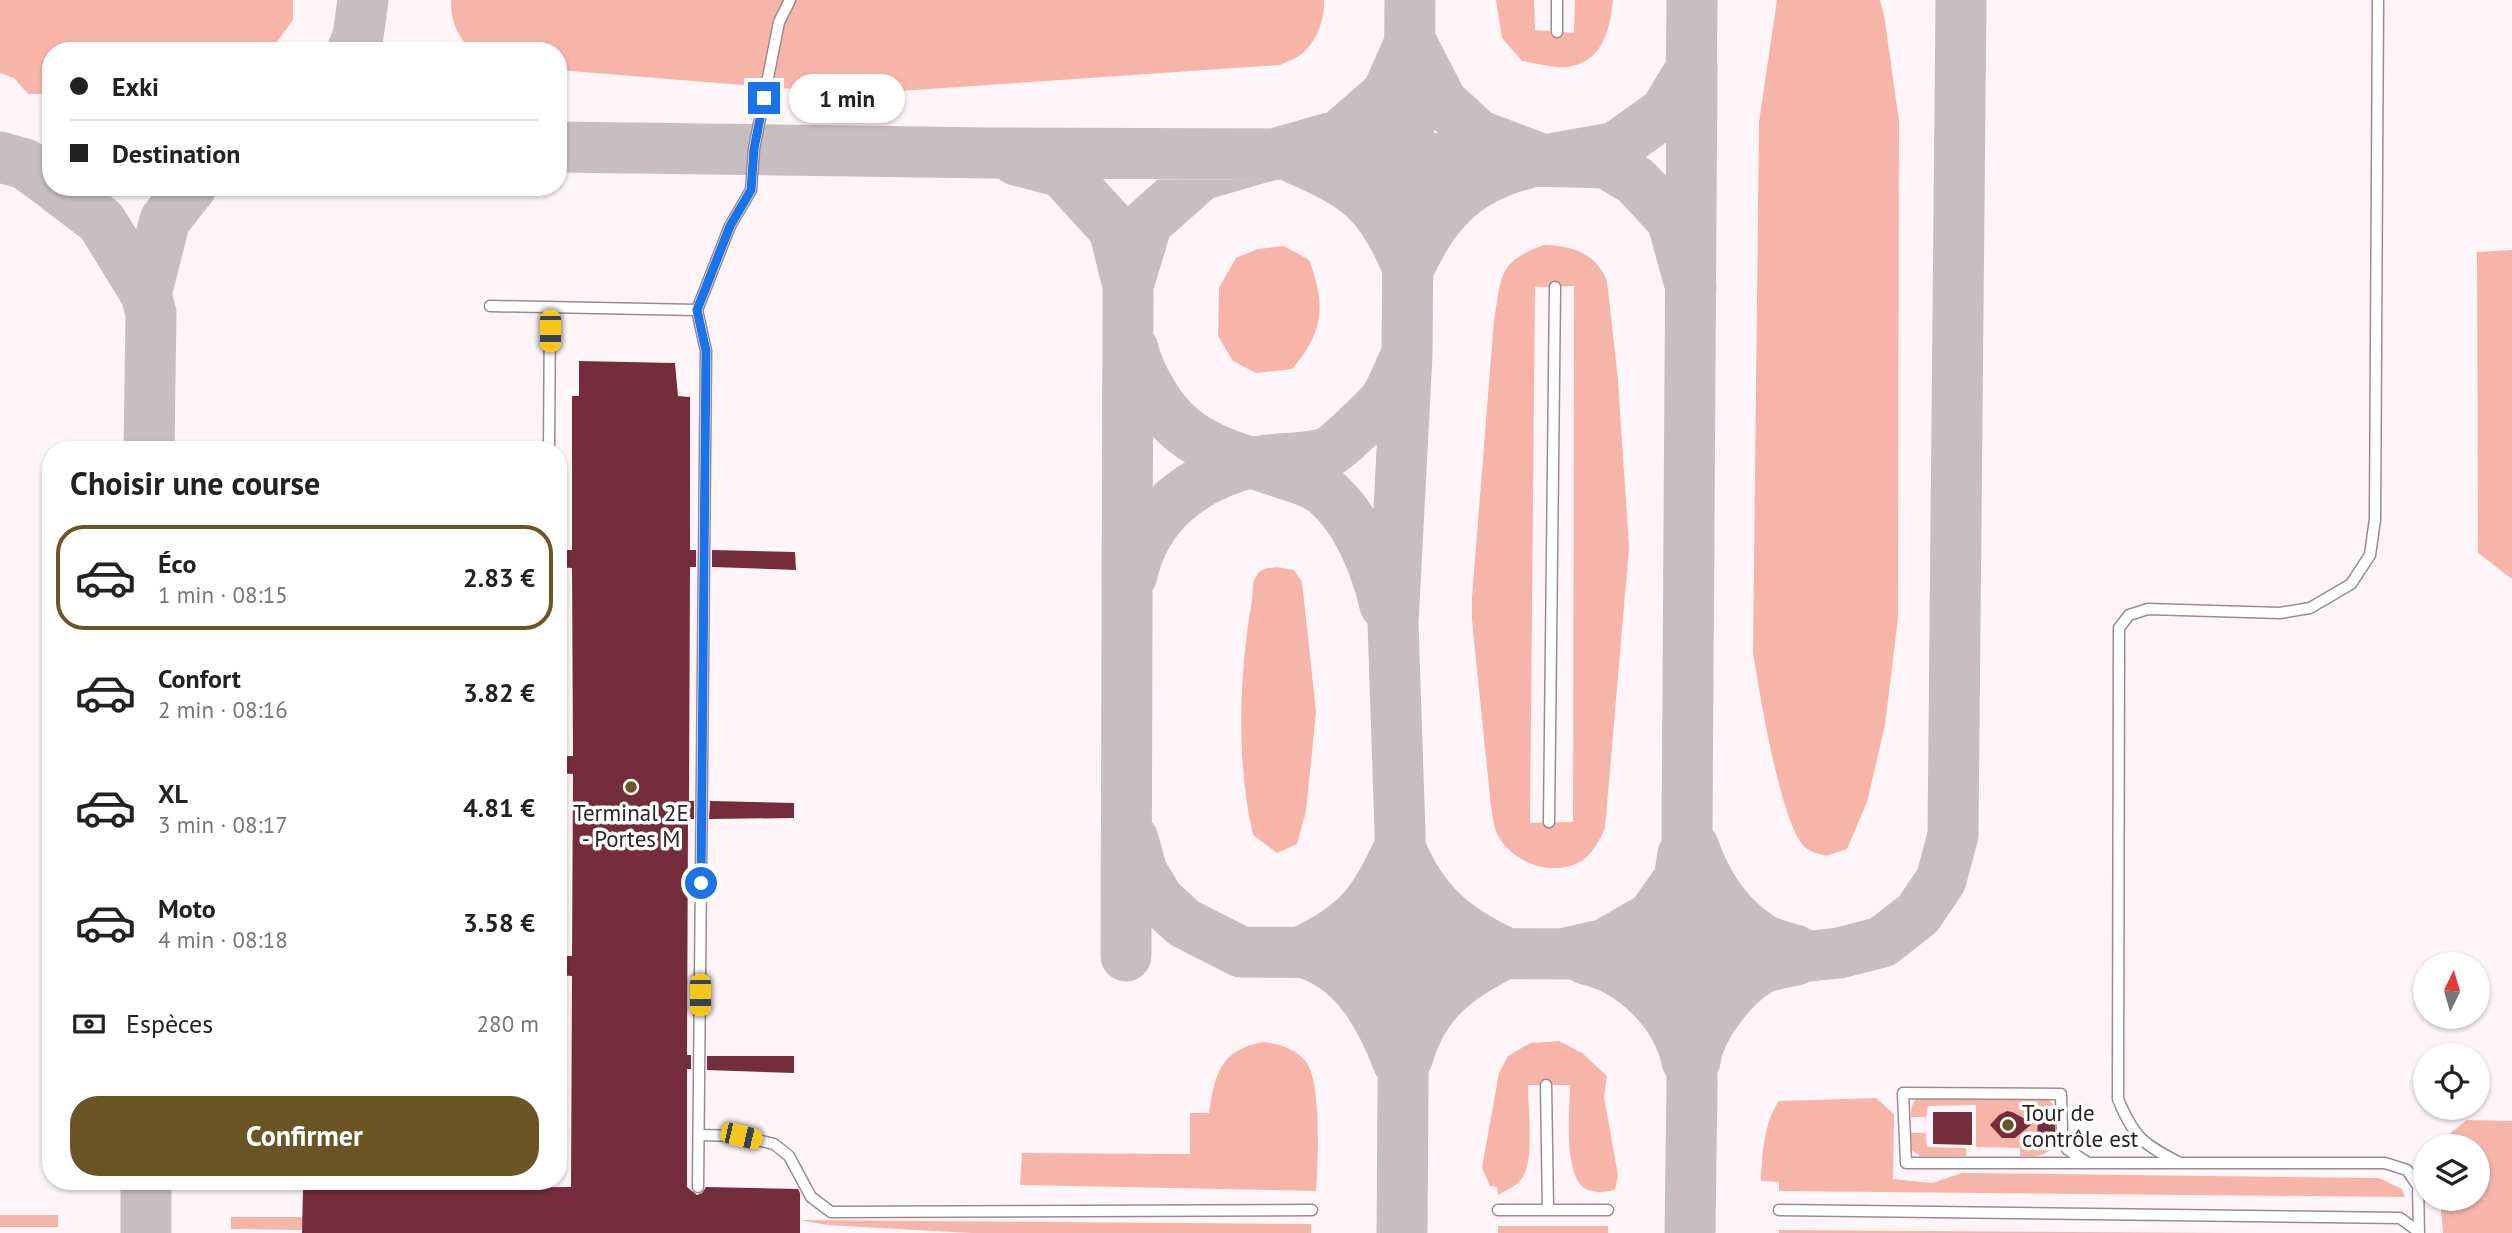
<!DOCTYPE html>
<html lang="fr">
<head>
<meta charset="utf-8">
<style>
	body { margin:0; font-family:"PT Sans",sans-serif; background:#f6f6f6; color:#222; height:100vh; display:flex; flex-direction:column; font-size:26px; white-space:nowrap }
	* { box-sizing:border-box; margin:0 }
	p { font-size:23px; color:#767676 }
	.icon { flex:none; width:38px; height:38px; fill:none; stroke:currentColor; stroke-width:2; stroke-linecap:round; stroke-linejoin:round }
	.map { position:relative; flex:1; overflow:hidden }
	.side { position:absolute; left:42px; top:441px; width:525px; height:749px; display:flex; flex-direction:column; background:#fff; border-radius:28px; box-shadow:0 2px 5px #0004 }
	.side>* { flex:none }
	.guide { position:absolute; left:42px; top:42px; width:525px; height:154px; border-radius:28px; box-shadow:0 2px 5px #0004; display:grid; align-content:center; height:154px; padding:0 28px; background:#fff }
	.needle { width:46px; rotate:5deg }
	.buttons { position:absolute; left:2413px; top:952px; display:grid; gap:14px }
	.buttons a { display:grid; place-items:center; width:77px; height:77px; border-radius:50%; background:#fff; box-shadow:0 2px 5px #0004; font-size:35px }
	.end { position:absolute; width:32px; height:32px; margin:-16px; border:9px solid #1a73e8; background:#fff; box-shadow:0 0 0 4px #fff }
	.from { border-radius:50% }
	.bubble { position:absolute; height:49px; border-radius:24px; background:#fff; box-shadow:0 2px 5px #0004; font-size:23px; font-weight:800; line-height:49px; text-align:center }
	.car { position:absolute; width:21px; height:42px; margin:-21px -10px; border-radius:9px; box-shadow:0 0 5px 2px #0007; background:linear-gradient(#f5c518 24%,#345 0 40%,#f5c518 0 76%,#345 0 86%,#f5c518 0) }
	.guide b { display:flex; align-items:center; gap:24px; height:66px; font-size:26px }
	.guide b+b { border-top:2px solid #e0e0e0 }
	.guide i { width:18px; height:18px; background:#222 }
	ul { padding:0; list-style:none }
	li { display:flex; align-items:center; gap:21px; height:105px; margin:0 14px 10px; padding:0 14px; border:4px solid transparent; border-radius:28px }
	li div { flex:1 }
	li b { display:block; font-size:26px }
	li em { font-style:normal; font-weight:800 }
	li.on { border-color:#6b5525 }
	li>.icon { width:63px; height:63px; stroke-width:1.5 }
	h2 { padding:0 28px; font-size:32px; line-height:84px }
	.pay { display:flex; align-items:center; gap:18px; height:77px; padding:0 28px; font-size:26px }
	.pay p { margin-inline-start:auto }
	.cta { display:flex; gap:14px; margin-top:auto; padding:14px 28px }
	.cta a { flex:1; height:80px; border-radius:28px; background:#6b5525; color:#fff; font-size:28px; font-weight:800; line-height:80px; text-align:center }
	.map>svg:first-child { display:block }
</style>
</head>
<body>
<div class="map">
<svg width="2512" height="1233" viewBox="0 0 2512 1233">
	<rect width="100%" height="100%" fill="#fff5f9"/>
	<path fill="#f7b5aa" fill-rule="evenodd" d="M0,0h293v20l-23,31h-219v43h-23l-14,-16 -14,-5z
		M451,0h873c1,19 -8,44 -24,55 -5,4 -14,7 -20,10l-425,29 -297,-24v-19h-85c-16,-15 -22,-29 -22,-51z
		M1496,0h38l1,30 39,3 1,-33h38c-3,28 -9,59 -41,66 -14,4 -36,-3 -50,-5l-20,-23z
		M1777,0h103l4,15 15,106 -1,497 -13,107 -18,77 -20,47 -21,7c-6,-2 -15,-4 -20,-8 -25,-19 -47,-160 -53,-195l6,-531z
		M1544,245c29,1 52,8 63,36l11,99 11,168 -24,280c-5,11 -12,25 -22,32 -28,18 -67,4 -83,-21 -6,-8 -7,-22 -9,-32l-19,-187v-23l22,-277c8,-44 3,-58 50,-75zM1574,286l-1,536 -43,1 5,-536z
		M1284,246l25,14c17,45 15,72 -17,109l-36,4 -23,-12 -15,-25 1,-48 17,-30 22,-9z
		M2512,250v329l-34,-26 -1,-301z
		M1277,567l17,3 8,12 14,130 -10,99 -9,33 -20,9 -24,-18c-17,-74 -14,-161 -1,-235 1,-7 0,-16 3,-22 4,-9 13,-10 22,-11z
		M1559,1041l23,12 25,23 -3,21 14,78 -3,15c-10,2 -23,4 -32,-3 -20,-18 -13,-77 -13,-102h-42c0,22 6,71 -4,90 -5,10 -17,15 -26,20l-1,-8 -7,-1 -8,-18 17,-95 9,-17 22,-13z
		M1263,1042c16,2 32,6 43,20 16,20 12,102 10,129l-296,-6 2,-32 168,1v-41h19c6,-39 11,-63 54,-71z
		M1922,1096l127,2 7,13h-18l-1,28 19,1c-8,18 -18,16 -36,16v-8l-44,-1v-42l-48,1 -3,17v-6h-14c0,-11 1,-17 11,-21z
		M1876,1098l18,16 -1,65 39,4 30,-10 417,5 23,11 3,8 -626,-6v-9l-18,-1c1,-26 3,-59 18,-80z
		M2467,1120l45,1v112h-69l-3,-34h38v-53h-38l2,-6z
		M1925,1127l2,20 39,1v8h-46l-8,-6 -1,-17h14z
		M0,1215h58v12h-58z
		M231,1217h72l-1,13 -71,-1z
		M800,1220l511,4v9h-340l-144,-8z
		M1498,1226h110v7h-110z
		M1779,1230l456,3h-456z"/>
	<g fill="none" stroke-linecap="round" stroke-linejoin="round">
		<path stroke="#c8bec2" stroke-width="51" d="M1413,46l29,56 36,33 66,25 72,-13 49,-35 27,-45
			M352,51l6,-15 5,-36
			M1691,100l1,-100
			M558,147l432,6 283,1 333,9 30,18 36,39 19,68
			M0,157l25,7 26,19
			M1294,158c63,27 86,43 113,108
			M1016,160l46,12 52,57 14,57 -2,670
			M56,187l45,34 45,73 19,-74 26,-33
			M1409,268c25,-55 56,-89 116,-104
			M1128,286l19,-63 54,-48 139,-40 47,-41 21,-47
			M146,294l5,19 -2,137
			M1133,349c4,17 10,29 19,44 31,53 72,60 127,79 15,5 36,10 48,21 31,27 49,74 58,112
			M1132,575c13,-62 62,-99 122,-113 24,-5 52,-2 75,-10 6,-2 49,-44 55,-51 9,-13 14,-29 21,-43
			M1133,839l9,33 17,28 25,23 57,29 320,2 44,-10 47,-27 27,-38 4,-25
			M1693,846c14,38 33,70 68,92 10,7 25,9 36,13
			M1400,847c22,55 54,82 106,106
			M1301,952c52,14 79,62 97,110
			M1301,952c57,-27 73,-49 99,-106
			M1561,954l250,2 28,-3 43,-11 36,-28 23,-34 12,-45 8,-835
			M1585,959c48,10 92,54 102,102
			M1407,1059c15,-56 50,-82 99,-106
			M1695,1061c4,-32 37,-75 64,-91 10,-6 26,-7 37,-10
			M146,1233v-52
			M1402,1233l2,-281 -11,-329 14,-268 3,-355
			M1690,1233l2,-149 -5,-253 5,-764"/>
	</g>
	<path fill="#762d3b" d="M579,361l96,2 3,33 12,1v153h6v17h-6l-1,234h5v18h-6l-1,236h4v14h-4v118l10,8 5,-2 4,-6 92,2 2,4v40h-498l1,-44 268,-2 1,-211 -14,-1v-19h14l1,-182 -15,-1v-17h15l-1,-188 -14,-1v-17h14v-154h7z
		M712,550l83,2 1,18 -84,-3z
		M710,801l84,2v15l-85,1z
		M707,1056h87v17l-87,-3z
		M2007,1111l5,1 21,11 -18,15h-13l-12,-13 9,-10z
		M2038,1111h16l2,29h-19z
		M1933,1112h39v33l-39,-1z"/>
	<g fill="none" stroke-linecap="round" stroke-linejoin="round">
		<defs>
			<path id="lane" d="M1557,0v32
				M490,306l207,4
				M549,450l1,-143
				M1549,822l6,-535
				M1546,1085l2,124
				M699,1135l42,1 33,8 15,12 22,41 20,15 481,-2
				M2088,1163l-21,-14 -5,-16 -1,-39 -158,-1 3,70h479l22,7 11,16 1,47
				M2180,1163c-37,-19 -46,-25 -62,-64l1,-471 10,-13 19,-6 132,4 30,-5 41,-24 19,-29 5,-36 3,-519
				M698,1187l8,-836 -9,-41 33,-84 21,-36 3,-41 25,-127 11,-22
				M1498,1210h110
				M1779,1210l621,8 19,14"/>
		</defs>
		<use href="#lane" stroke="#9f8991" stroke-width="13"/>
		<use href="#lane" stroke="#fff" stroke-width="10"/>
	</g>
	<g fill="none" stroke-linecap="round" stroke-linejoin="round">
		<path stroke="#1a73e8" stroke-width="9" d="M701,883l5,-532 -9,-41 33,-84 21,-36 3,-41 10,-51"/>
	</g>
	<g fill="#6b5525" stroke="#fff" stroke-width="2.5">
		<circle cx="631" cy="787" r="7"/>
		<circle cx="2008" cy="1125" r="7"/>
	</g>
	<g text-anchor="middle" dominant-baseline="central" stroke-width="7" stroke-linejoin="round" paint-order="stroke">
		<g font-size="23" fill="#2c2326" stroke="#fff">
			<text x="631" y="812">Terminal 2E<tspan x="631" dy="26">- Portes M</tspan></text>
			<text x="2022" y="1112" text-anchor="start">Tour de<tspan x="2022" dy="26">contrôle est</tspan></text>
		</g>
	</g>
</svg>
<div class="buttons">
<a><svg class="needle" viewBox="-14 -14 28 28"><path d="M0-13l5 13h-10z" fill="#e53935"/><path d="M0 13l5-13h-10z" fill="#767676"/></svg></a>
<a><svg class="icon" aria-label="locate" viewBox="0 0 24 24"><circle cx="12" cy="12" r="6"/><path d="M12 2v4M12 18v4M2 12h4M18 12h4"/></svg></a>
<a><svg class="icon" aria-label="layers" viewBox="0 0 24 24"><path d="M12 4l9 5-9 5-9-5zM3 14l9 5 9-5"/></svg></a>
</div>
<i class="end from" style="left:701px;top:883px"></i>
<i class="end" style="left:764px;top:98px"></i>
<div class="bubble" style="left:789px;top:74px;width:116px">1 min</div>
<i class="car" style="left:550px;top:331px;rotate:180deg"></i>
<i class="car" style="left:700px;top:995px;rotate:180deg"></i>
<i class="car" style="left:741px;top:1136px;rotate:103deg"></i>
<div class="guide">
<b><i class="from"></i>Exki</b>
<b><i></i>Destination</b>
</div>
<section class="side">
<h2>Choisir une course</h2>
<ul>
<li class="on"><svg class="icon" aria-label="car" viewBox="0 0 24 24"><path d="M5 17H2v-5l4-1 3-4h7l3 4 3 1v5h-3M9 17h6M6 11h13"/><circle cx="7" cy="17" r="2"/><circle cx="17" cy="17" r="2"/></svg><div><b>Éco</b><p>1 min · 08:15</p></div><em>2.83 €</em></li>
<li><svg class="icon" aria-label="car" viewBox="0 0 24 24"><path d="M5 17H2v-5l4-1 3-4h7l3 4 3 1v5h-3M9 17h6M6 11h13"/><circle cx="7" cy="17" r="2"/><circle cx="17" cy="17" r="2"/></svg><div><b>Confort</b><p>2 min · 08:16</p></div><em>3.82 €</em></li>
<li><svg class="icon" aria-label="car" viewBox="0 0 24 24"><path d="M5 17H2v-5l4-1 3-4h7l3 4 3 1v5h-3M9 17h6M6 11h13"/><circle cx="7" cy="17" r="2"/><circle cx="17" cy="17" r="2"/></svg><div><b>XL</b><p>3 min · 08:17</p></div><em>4.81 €</em></li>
<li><svg class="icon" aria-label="car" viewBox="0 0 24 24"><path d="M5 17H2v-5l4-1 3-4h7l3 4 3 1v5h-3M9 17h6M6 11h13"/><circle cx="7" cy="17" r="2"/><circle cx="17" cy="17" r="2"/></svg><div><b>Moto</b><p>4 min · 08:18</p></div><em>3.58 €</em></li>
</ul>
<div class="pay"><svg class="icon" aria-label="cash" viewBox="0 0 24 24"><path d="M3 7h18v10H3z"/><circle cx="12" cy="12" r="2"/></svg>Espèces<p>280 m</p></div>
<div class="cta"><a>Confirmer</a></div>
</section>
</div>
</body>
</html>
